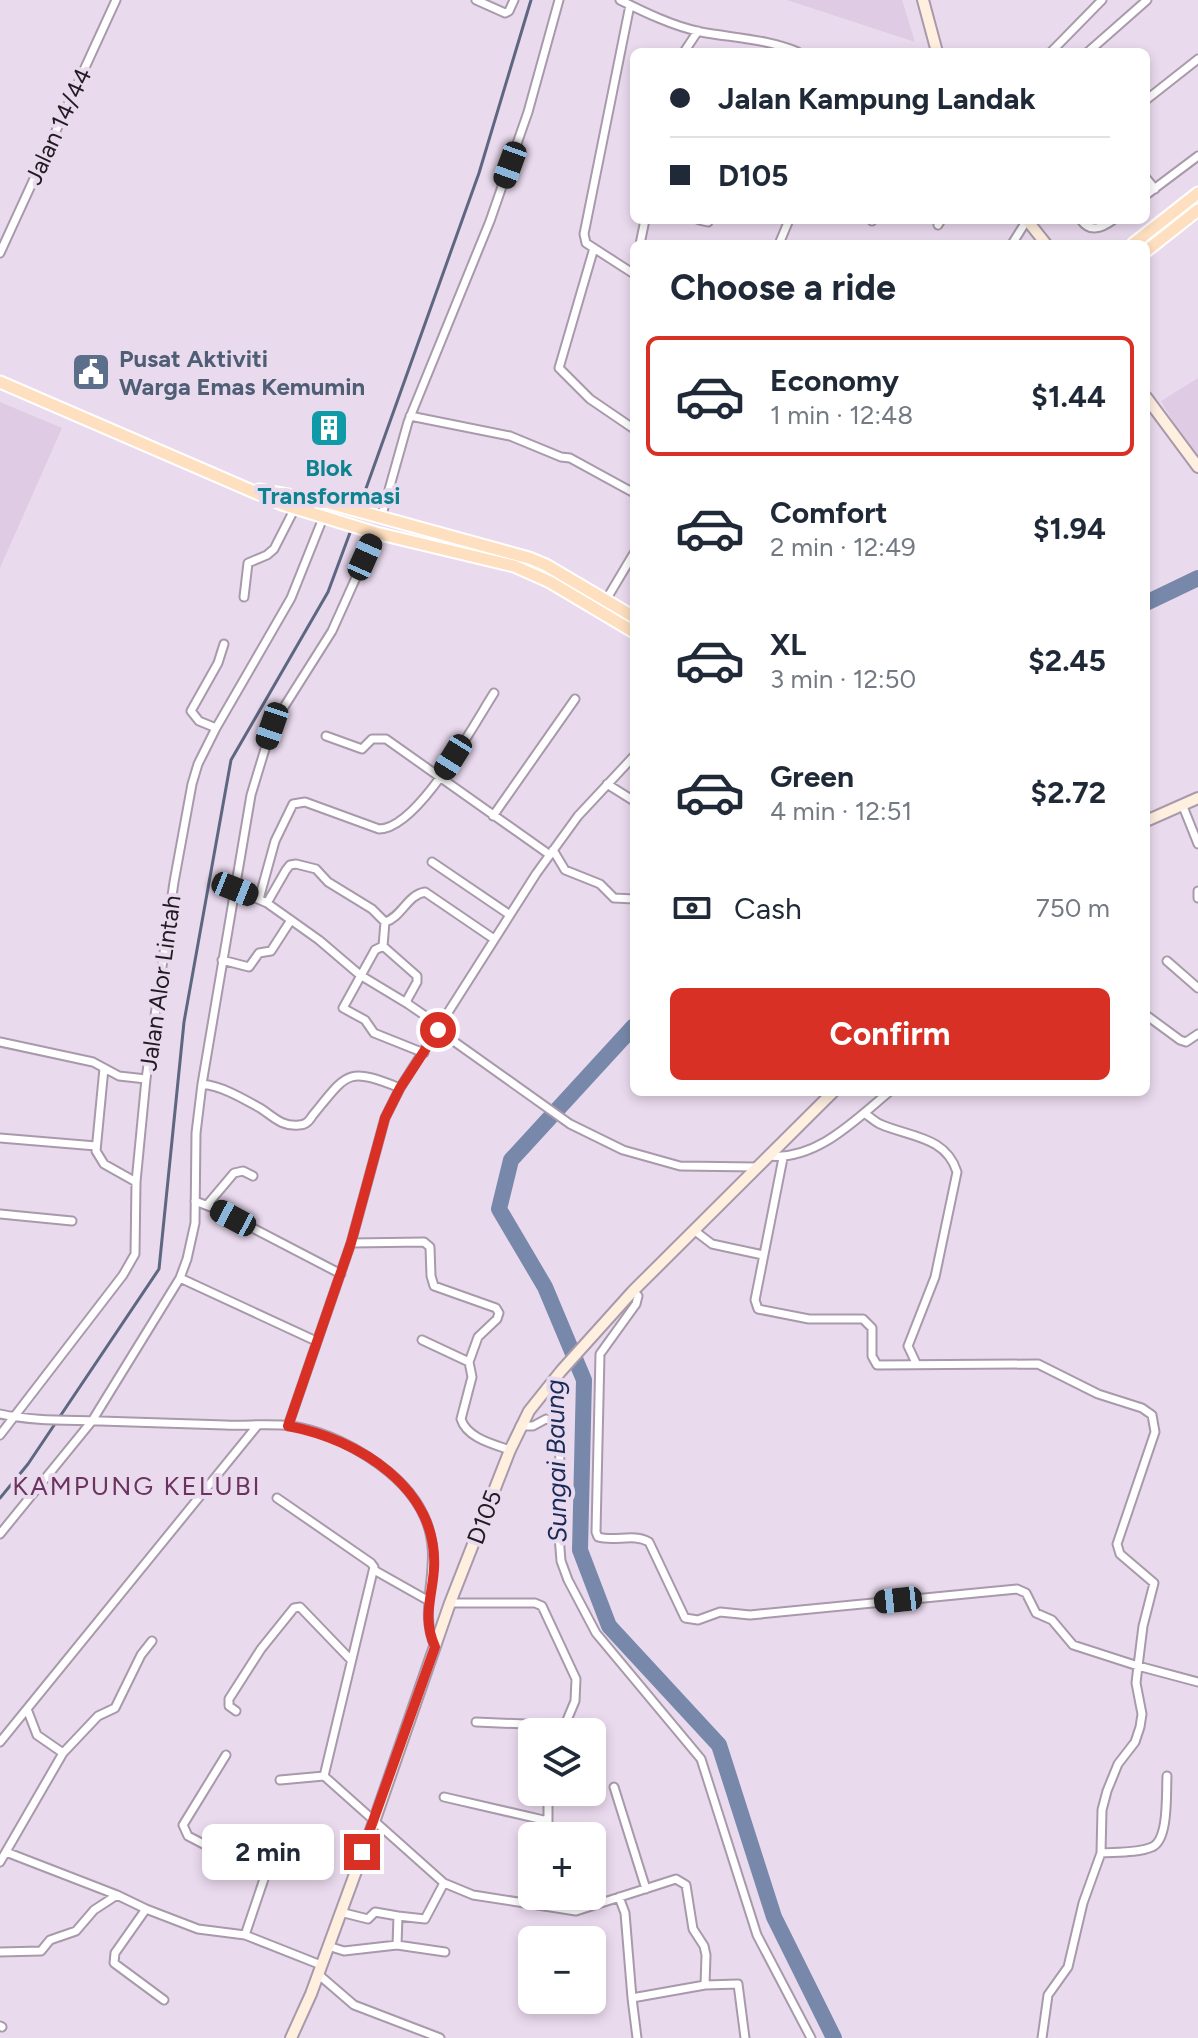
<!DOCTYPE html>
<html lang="en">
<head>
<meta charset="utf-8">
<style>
	body { margin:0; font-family:Figtree,sans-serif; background:#f2f2f3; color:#1f2937; height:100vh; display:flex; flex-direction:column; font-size:30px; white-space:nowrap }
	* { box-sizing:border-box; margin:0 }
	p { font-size:26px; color:#747a83 }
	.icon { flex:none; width:44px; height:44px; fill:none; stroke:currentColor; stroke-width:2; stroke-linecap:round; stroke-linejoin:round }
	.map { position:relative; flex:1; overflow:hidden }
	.side { position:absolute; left:630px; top:240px; width:520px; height:856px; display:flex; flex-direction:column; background:#fff; border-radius:12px; box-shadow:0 4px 12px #0003 }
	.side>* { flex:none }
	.banner { position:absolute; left:630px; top:48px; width:520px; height:176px; border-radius:12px; box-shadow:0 4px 12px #0003; display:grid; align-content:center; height:176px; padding:0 40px; background:#fff }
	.buttons { position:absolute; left:518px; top:1718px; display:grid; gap:16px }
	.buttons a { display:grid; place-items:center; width:88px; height:88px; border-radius:12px; background:#fff; box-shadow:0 4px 12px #0003; font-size:40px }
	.end { position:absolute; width:36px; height:36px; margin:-18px; border:10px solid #d93025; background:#fff; box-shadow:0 0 0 4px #fff }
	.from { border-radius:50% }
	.bubble { position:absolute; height:56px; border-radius:12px; background:#fff; box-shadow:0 4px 12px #0003; font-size:26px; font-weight:700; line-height:56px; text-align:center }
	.car { position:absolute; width:24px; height:48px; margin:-24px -12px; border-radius:10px; box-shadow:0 0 6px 2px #0007; background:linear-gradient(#222 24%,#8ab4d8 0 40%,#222 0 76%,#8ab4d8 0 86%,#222 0) }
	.banner b { display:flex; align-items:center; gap:28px; height:76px; font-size:30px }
	.banner b+b { border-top:2px solid #e0e1e3 }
	.banner i { width:20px; height:20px; background:#1f2937 }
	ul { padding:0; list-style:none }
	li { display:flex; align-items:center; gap:24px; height:120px; margin:0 16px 12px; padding:0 24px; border:4px solid transparent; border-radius:12px }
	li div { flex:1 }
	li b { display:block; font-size:30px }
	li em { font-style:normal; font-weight:700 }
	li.on { border-color:#d93025 }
	li>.icon { width:72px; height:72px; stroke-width:1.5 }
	h2 { padding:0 40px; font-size:36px; line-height:96px }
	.pay { display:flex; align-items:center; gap:20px; height:88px; padding:0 40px; font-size:30px }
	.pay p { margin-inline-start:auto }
	.cta { display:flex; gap:16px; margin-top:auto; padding:16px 40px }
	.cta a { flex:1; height:92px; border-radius:12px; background:#d93025; color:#fff; font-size:32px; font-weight:700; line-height:92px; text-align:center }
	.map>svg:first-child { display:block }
</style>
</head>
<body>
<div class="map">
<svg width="1198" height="2038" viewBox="0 0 1198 2038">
	<rect width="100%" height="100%" fill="#eadaee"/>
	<path fill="#e0cbe5" d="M787,0h115l13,42z
		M1198,378v87l-37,-64z
		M0,402l62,26 -62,140z"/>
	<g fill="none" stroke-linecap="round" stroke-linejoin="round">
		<path stroke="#5d6781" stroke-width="3" d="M359,508l120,-335 52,-173
			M0,1498l28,-34 131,-195 25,-247 47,-262 97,-168 23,-62"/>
		<path stroke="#78a" stroke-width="16" d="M1146,603l52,-25
			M634,1026l-123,134 -12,49 46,78 39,93 -4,170 29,76 110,119 55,172 60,121"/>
		<defs>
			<path id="street" d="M476,0l29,13 4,-2 5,-11
				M620,0c26,13 53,26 81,32 33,6 66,7 97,20
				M630,5l-46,229 2,9 48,31
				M684,52l14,-21
				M1051,52l51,-52
				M1088,52l59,-52
				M1146,100l52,-41
				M1146,178l9,11
				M1146,195l52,-39
				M699,220l9,2
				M1081,220c9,13 21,8 32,0
				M872,221v-1
				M938,225l3,-5
				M640,244l5,-24
				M779,244l10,-24
				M1012,244l15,-24
				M594,248l-35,120 31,31 44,30
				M0,253l116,-253
				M410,416l100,20 51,21 9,1 64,35
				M381,518l27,-96 82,-201 38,-109 31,-112
				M244,597l4,-34 19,-8 7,-6 21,-41
				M606,600l28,-47
				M216,728l-17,-7 -8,-10 27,-48 6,-19
				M326,736l36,13 10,-10h14l164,116
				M607,784l27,17
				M1182,804l16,40
				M493,816l82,-117
				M553,850l12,20 35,14 14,14 20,1
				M432,862l78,53
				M235,889l32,14 19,-33 4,-5 6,-1 20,5 12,13 44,27 13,13c17,-5 22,-27 40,-30l69,47
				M1198,891v7
				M259,899l16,-58 18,-37 12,-2 74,27c39,0 95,-105 115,-136
				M267,903l52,37 41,35 48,29
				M385,922l-2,24 -8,4 -32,58 22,12 9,13 50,20
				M383,946l34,30v6l-10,18 1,4 32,22
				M222,960l27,7 10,-14 12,-2 20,-31
				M1167,961l31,27
				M1146,1015l34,25 6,2 12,-8
				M438,1030l132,94 53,26 57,16 77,1
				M0,1042l93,20 26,14 27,3
				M104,1068l-8,83 8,13 32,18
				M202,1084c20,2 40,14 58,24 13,8 21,19 39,17 7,0 10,-4 14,-10 35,-43 34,-48 87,-27
				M864,1113c5,3 10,8 16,11 29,13 66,12 77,48l-22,105 -27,69 8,17
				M0,1138l96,8
				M768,1156c48,5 86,-35 121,-64
				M783,1158l-28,142 3,9 51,10h54l9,9v28l5,9 161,-1 60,30 44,14 10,7 3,17 -38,112 3,10 34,29 -11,43 -5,40 60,16
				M195,1201l21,8 125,65
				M207,1205l27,-32 9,-2 10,5
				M0,1214l72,7
				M695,1231l17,13 51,11
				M351,1243l73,-1 6,5 1,29 3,10 62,22 3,5 -2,6 -19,18 -9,25
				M180,1278l136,63
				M633,1291l5,5 -2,8 -36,50 -4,178 2,5c17,5 36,-4 51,5l36,76 13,2 22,-8 30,3 267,-26 9,4 10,20 16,7 21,25 65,21 -2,17 6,31 -2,13 -5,15 -17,22 -11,27 -5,19 -1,43 -18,50 -15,64 -20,28 -6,43
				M422,1340l47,22 3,15 -11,42c6,19 32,25 49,31
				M0,1414c32,7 65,6 97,7 43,1 86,3 128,4 22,1 46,-2 67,1 48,8 112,45 132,90 22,47 -8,88 11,131
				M288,1426l63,-183 34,-125 15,-30 136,-214 42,-58 56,-60
				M520,1426h13l13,-7 11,3 3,8 -1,106 2,25 7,19 28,53 105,126 56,176 54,103
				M0,1435l123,-160 12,-21 1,-72 10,-103 28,-197 18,-98 6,-20 18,-36 75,-130 32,-80
				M277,1498l94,65 3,4 -50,209 120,107 29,12 103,16 100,-32 10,6 7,44 11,17 2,9 -1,30 33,-1 7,54
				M0,1534l92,-113 88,-143 7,-19 8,-36 1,-90 6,-49 49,-289 21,-69 60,-95 44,-98
				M374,1570l55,31
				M450,1603h85l7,3 34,73 -1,22 -13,31
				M27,1709l10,26 26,18
				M236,1711l-7,-5v-7l32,-50 33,-41 6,-1 51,53
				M476,1722l73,3 13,7
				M0,1742l257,-316
				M226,1755l-43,70 5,11 77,40 -20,59
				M280,1780l44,-4
				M614,1787l32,102
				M444,1797l104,24
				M548,1836v-44
				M6,1852l111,43
				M1101,1853c16,-1 37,0 51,-6 17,-7 14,-54 15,-71
				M0,1862l63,-109 35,-37 17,-8 26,-53 11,-14
				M265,1876l26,-42
				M619,1897l6,16 7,85
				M146,1909l52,20 47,6 76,30
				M398,1916l27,3 19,-36
				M397,1945l48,7
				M328,1946l16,5 53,-6 1,-29 -23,-4 -7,7 -28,-7
				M0,1952l41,-1 9,-11 26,-9 18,-21 23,-15 29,14 -31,44 -1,10 50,37
				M318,1974l36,31 86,33
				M0,2026l2,1
				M637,2038l-5,-40 73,-13"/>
			<path id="secondary" d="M923,0l14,52
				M1027,220l19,24
				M1146,397l52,70
				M1146,821l52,-23
				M291,2038l20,-44 63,-172 76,-219 60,-153 19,-39 32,-40 72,-80 200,-199"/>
			<path id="primary" d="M1133,244l65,-51
				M1146,251l52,-41
				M0,382l282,122 94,29 138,33 36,16 84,50
				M259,490l63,11 207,57 17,7 88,52"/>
		</defs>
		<use href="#street" stroke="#a899ab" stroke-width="11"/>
		<use href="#secondary" stroke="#a899ab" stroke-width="14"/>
		<use href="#primary" stroke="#fff" stroke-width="15"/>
		<use href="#street" stroke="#fff" stroke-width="7"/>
		<use href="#secondary" stroke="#ffefdf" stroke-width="10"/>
		<use href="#primary" stroke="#fedfbf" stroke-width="11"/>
	</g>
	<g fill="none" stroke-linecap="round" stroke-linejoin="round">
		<path stroke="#d93025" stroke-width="10" d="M362,1852l73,-205c-13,-30 -3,-48 -1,-78 5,-81 -76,-130 -146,-143l63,-183 34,-125 15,-30 38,-58"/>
	</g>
	<defs>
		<symbol id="civic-square" viewBox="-11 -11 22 22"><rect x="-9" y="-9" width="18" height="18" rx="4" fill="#5c6f8a" stroke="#eadaee"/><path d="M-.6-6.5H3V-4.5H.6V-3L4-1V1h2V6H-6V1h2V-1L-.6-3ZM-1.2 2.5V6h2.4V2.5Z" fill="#fff"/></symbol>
		<symbol id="building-square" viewBox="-11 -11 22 22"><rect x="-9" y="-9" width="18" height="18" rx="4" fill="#0f9aa8" stroke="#eadaee"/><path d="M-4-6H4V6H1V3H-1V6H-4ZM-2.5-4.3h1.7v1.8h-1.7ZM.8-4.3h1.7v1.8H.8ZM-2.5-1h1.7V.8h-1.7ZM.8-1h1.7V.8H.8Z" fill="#fff"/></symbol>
	</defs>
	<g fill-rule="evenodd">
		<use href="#civic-square" x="69" y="350" width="44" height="44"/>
		<use href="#building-square" x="307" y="406" width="44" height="44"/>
	</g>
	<g text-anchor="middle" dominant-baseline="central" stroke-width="8" stroke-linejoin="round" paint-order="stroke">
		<g font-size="24" fill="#211b22" stroke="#eadaee">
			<text transform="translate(58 126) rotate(-65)">Jalan 14/44</text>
			<text transform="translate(160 983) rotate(-82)">Jalan Alor Lintah</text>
			<text transform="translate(484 1517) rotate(-69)">D105</text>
		</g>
		<g font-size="24" font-weight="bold" fill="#4e5e75" stroke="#eadaee" text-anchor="start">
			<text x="119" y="358">Pusat Aktiviti<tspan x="119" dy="28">Warga Emas Kemumin</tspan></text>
		</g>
		<g font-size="24" font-weight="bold" fill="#0d838f" stroke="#eadaee">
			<text x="329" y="467">Blok<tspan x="329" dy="28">Transformasi</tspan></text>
		</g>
		<g font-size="26" font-style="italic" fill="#172a58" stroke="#eadaee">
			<text transform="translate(556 1461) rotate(-91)">Sungai Baung</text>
		</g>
		<g font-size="26" letter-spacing="2" fill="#6b3460" stroke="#eadaee">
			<text x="137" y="1486">KAMPUNG KELUBI</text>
		</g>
	</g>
</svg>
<div class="buttons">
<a><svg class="icon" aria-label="layers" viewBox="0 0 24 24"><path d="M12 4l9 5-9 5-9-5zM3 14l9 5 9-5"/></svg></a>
<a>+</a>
<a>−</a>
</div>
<i class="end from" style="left:438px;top:1030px"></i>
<i class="end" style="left:362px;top:1852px"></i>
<div class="bubble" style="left:202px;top:1824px;width:132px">2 min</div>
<i class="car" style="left:510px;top:165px;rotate:200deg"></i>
<i class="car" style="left:365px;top:557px;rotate:24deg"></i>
<i class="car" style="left:272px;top:726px;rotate:199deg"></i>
<i class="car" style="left:453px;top:757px;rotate:212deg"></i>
<i class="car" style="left:235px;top:889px;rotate:112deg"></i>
<i class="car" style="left:233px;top:1218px;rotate:298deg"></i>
<i class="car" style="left:898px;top:1600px;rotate:264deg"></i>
<div class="banner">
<b><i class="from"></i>Jalan Kampung Landak</b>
<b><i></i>D105</b>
</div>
<section class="side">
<h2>Choose a ride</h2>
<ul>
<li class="on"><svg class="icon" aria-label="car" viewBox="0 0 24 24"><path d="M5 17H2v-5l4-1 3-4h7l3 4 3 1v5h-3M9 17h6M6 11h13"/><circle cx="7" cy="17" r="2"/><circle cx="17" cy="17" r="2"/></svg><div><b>Economy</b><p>1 min · 12:48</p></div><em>$1.44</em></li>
<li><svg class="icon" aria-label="car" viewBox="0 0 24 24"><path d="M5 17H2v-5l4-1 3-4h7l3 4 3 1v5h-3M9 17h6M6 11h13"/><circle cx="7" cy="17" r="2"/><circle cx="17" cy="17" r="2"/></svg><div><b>Comfort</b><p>2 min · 12:49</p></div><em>$1.94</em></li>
<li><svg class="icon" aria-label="car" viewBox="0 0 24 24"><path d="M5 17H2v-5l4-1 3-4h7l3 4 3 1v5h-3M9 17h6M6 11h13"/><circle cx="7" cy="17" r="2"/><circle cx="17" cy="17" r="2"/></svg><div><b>XL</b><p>3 min · 12:50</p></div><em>$2.45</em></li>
<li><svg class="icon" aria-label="car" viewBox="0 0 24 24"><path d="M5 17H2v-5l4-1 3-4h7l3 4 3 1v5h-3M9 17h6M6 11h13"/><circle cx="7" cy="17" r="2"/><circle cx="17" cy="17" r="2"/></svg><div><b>Green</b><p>4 min · 12:51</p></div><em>$2.72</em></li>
</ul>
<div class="pay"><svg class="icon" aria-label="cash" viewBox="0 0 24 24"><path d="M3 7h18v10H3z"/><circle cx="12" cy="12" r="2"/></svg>Cash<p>750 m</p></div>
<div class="cta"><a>Confirm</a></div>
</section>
</div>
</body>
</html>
